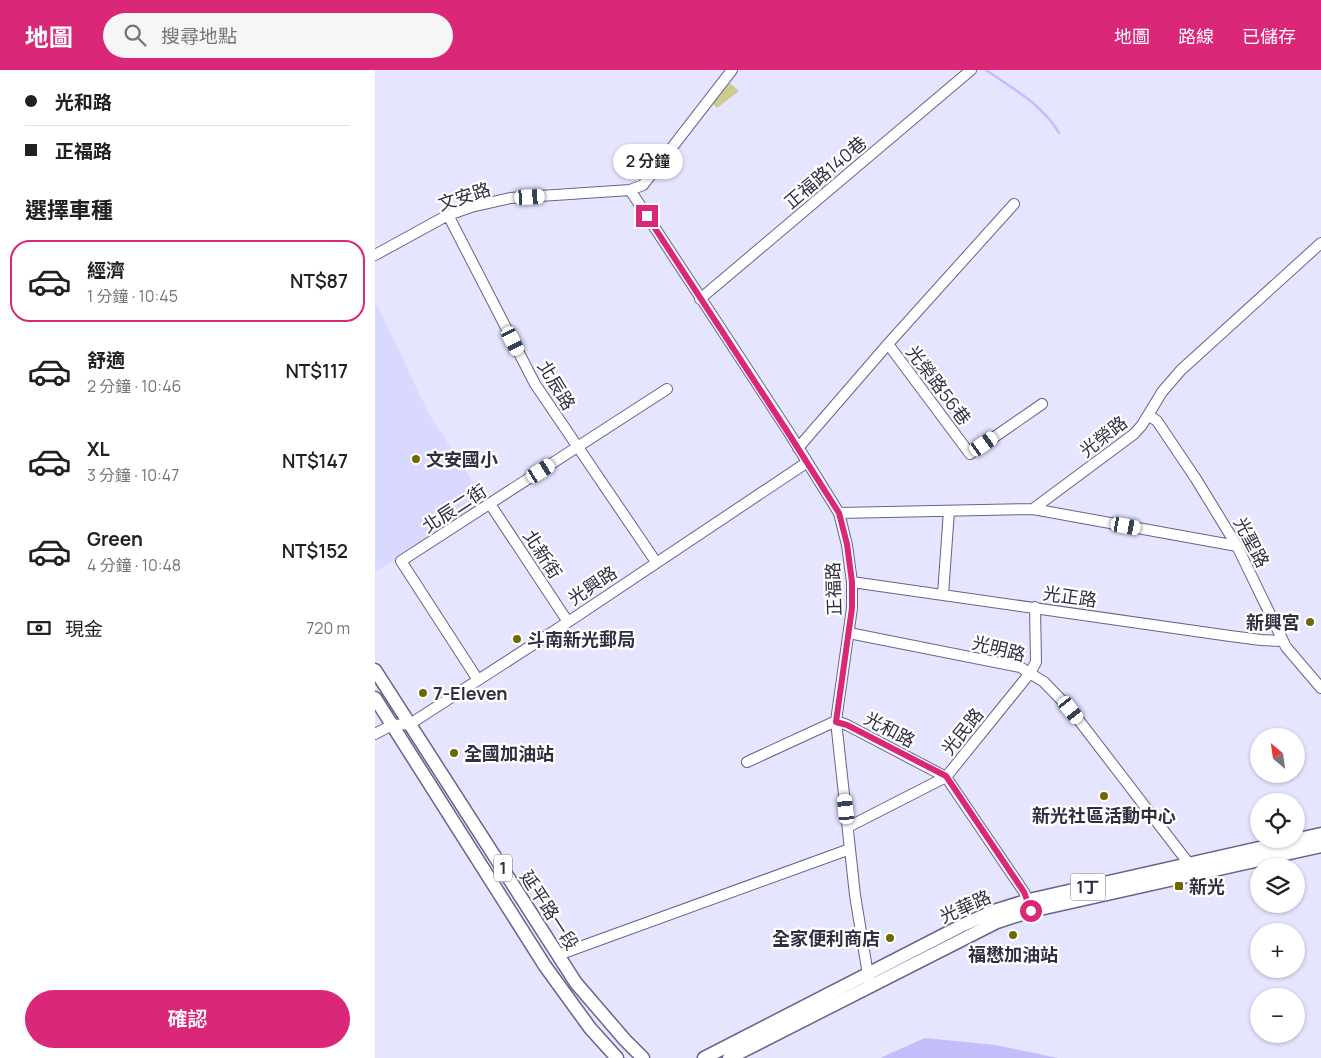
<!DOCTYPE html>
<html lang="zh-TW">
<head>
<meta charset="utf-8">
<style>
	body { margin:0; font-family:Manrope,"Noto Sans TC",sans-serif; background:#f6f6f6; color:#202124; height:100vh; display:flex; flex-direction:column; font-size:19px; white-space:nowrap }
	* { box-sizing:border-box; margin:0 }
	p { font-size:16px; color:#757577 }
	.icon { flex:none; width:28px; height:28px; fill:none; stroke:currentColor; stroke-width:2; stroke-linecap:round; stroke-linejoin:round }
	.map { position:relative; flex:1; overflow:hidden }
	.side { display:flex; flex-direction:column; background:#fff; width:375px }
	.side>* { flex:none }
	.top-card { display:grid; align-content:center; height:110px; padding:0 25px; background:#fff }
	.needle { width:32px; rotate:331deg }
	.fabs { position:absolute; left:875px; top:658px; display:grid; gap:10px }
	.fabs a { display:grid; place-items:center; width:55px; height:55px; border-radius:50%; background:#fff; box-shadow:0 1px 4px #0004; font-size:25px }
	.end { position:absolute; width:22px; height:22px; margin:-11px; border:6px solid #db2777; background:#fff; box-shadow:0 0 0 2px #fff }
	.from { border-radius:50% }
	.bubble { position:absolute; height:35px; border-radius:18px; background:#fff; box-shadow:0 1px 4px #0004; font-size:16px; font-weight:600; line-height:35px; text-align:center }
	.car { position:absolute; width:15px; height:30px; margin:-15px -8px; border-radius:6px; box-shadow:0 0 4px 1px #0007; background:linear-gradient(#fff 24%,#345 0 40%,#fff 0 76%,#345 0 86%,#fff 0) }
	.top-card b { display:flex; align-items:center; gap:18px; height:48px; font-size:19px }
	.top-card b+b { border-top:1px solid #e0e0e0 }
	.top-card i { width:12px; height:12px; background:#202124 }
	ul { padding:0; list-style:none }
	li { display:flex; align-items:center; gap:15px; height:82px; margin:0 10px 8px; padding:0 15px; border:2px solid transparent; border-radius:20px }
	li div { flex:1 }
	li b { display:block; font-size:19px }
	li em { font-style:normal; font-weight:600 }
	li.on { border-color:#db2777 }
	li>.icon { width:45px; height:45px; stroke-width:1.5 }
	h2 { padding:0 25px; font-size:22px; line-height:60px }
	.pay { display:flex; align-items:center; gap:12px; height:55px; padding:0 25px; font-size:19px }
	.pay p { margin-inline-start:auto }
	.button { display:flex; gap:10px; margin-top:auto; padding:10px 25px }
	.button a { flex:1; height:58px; border-radius:30px; background:#db2777; color:#fff; font-size:20px; font-weight:600; line-height:58px; text-align:center }
	header { display:flex; align-items:center; gap:30px; box-sizing:border-box; height:70px; padding:0 25px; background:#db2777; color:#fff }
	header strong { font-size:24px }
	nav { display:flex; gap:28px; margin-inline-start:auto; font-size:18px }
	.search { width:350px; height:45px; background:#f6f6f6; display:flex; align-items:center; gap:12px; box-sizing:border-box; padding:0 18px; border-radius:28px; color:#757577; font-size:19px }
	main { display:flex; flex:1; min-height:0 }
	.map>svg:first-child { display:block }
</style>
</head>
<body>
<header>
<strong>地圖</strong>
<div class="search"><svg class="icon" aria-label="search" viewBox="0 0 24 24"><circle cx="10" cy="10" r="6"/><path d="M15 15l6 6"/></svg>搜尋地點</div>
<nav><a>地圖</a><a>路線</a><a>已儲存</a></nav>
</header>
<main>
<section class="side">
<div class="top-card">
<b><i class="from"></i>光和路</b>
<b><i></i>正福路</b>
</div>
<h2>選擇車種</h2>
<ul>
<li class="on"><svg class="icon" aria-label="car" viewBox="0 0 24 24"><path d="M5 17H2v-5l4-1 3-4h7l3 4 3 1v5h-3M9 17h6M6 11h13"/><circle cx="7" cy="17" r="2"/><circle cx="17" cy="17" r="2"/></svg><div><b>經濟</b><p>1 分鐘 · 10:45</p></div><em>NT$87</em></li>
<li><svg class="icon" aria-label="car" viewBox="0 0 24 24"><path d="M5 17H2v-5l4-1 3-4h7l3 4 3 1v5h-3M9 17h6M6 11h13"/><circle cx="7" cy="17" r="2"/><circle cx="17" cy="17" r="2"/></svg><div><b>舒適</b><p>2 分鐘 · 10:46</p></div><em>NT$117</em></li>
<li><svg class="icon" aria-label="car" viewBox="0 0 24 24"><path d="M5 17H2v-5l4-1 3-4h7l3 4 3 1v5h-3M9 17h6M6 11h13"/><circle cx="7" cy="17" r="2"/><circle cx="17" cy="17" r="2"/></svg><div><b>XL</b><p>3 分鐘 · 10:47</p></div><em>NT$147</em></li>
<li><svg class="icon" aria-label="car" viewBox="0 0 24 24"><path d="M5 17H2v-5l4-1 3-4h7l3 4 3 1v5h-3M9 17h6M6 11h13"/><circle cx="7" cy="17" r="2"/><circle cx="17" cy="17" r="2"/></svg><div><b>Green</b><p>4 分鐘 · 10:48</p></div><em>NT$152</em></li>
</ul>
<div class="pay"><svg class="icon" aria-label="cash" viewBox="0 0 24 24"><path d="M3 7h18v10H3z"/><circle cx="12" cy="12" r="2"/></svg>現金<p>720 m</p></div>
<div class="button"><a>確認</a></div>
</section>
<div class="map">
<svg width="946" height="988" viewBox="0 0 946 988">
	<rect width="100%" height="100%" fill="#e6e5ff"/>
	<path fill="#d9d8ff" d="M0,230l54,114 58,90 -112,68z"/>
	<path fill="#cdcb8f" d="M355,13l9,8 -22,17 -4,-4z"/>
	<path fill="#c1befa" d="M550,968l70,7 63,13h-178z"/>
	<g fill="none" stroke-linecap="round" stroke-linejoin="round">
		<path stroke="#c1befa" stroke-width="2.5" d="M611,0c26,18 57,35 73,63"/>
		<defs>
			<path id="minor" d="M255,120l158,241 51,82 8,32 5,37v26l-16,113 19,174 14,86
				M73,145l87,169 121,178
				M0,185l73,-40 23,-8 39,-9 120,-8 13,-5 89,-115
				M325,229l271,-229
				M513,274l82,110 72,-50
				M773,345l9,6 39,58 41,67 49,101 35,41
				M423,378l90,-104 126,-140
				M115,434l78,118
				M658,439l204,37
				M464,443l194,-4 101,-75 8,-9 20,-33 19,-22 140,-127
				M477,512l378,54 31,4 22,1
				M568,524l6,-83
				M474,563l171,34 24,15 27,28 122,159
				M103,610l-77,-119 266,-172
				M0,664l17,-9 18,-1 158,-102 238,-159
				M372,692l89,-41 11,4 99,52 78,115 6,13
				M473,757l98,-50 84,-104 6,-11 -1,-55
				M183,885l292,-106"/>
			<path id="major" d="M0,600l201,313 49,57 18,18
				M0,628l170,268 45,62 27,30
				M329,988l259,-133 31,-14 35,-11 292,-66
				M354,988l268,-136 34,-11 290,-65"/>
		</defs>
		<use href="#minor" stroke="#666488" stroke-width="12"/>
		<use href="#major" stroke="#666488" stroke-width="15"/>
		<use href="#minor" stroke="#fff" stroke-width="10"/>
		<use href="#major" stroke="#fff" stroke-width="12"/>
	</g>
	<g fill="none" stroke-linecap="round" stroke-linejoin="round">
		<path stroke="#db2777" stroke-width="6" d="M272,146l140,215 52,82 8,31 5,38v26l-16,114 11,3 99,51 78,116 7,19"/>
	</g>
	<g fill="#6d6801" stroke="#fff" stroke-width="2">
		<circle cx="41" cy="389" r="5"/>
		<circle cx="935" cy="552" r="5"/>
		<circle cx="142" cy="569" r="5"/>
		<circle cx="48" cy="623" r="5"/>
		<circle cx="79" cy="683" r="5"/>
		<circle cx="729" cy="726" r="5"/>
		<rect x="799" y="811" width="10" height="10" rx="2.5"/>
		<circle cx="638" cy="865" r="5"/>
		<circle cx="515" cy="868" r="5"/>
	</g>
	<g text-anchor="middle" dominant-baseline="central" stroke-width="4.5" stroke-linejoin="round" paint-order="stroke">
		<g fill="#fff" stroke="#6e6d79" stroke-width="1">
			<rect x="119" y="784.5" width="18" height="27" rx="4"/>
			<rect x="695.5" y="803.5" width="35" height="27" rx="4"/>
		</g>
		<g font-size="16" font-weight="bold" fill="#302f40">
			<text x="128" y="798">1</text>
			<text x="713" y="817">1丁</text>
		</g>
		<g font-size="18" fill="#302f40" stroke="#fff">
			<text transform="translate(450 102) rotate(-40)">正福路140巷</text>
			<text transform="translate(89 126) rotate(-18)">文安路</text>
			<text transform="translate(182 315) rotate(59)">北辰路</text>
			<text transform="translate(564 315) rotate(53)">光榮路56巷</text>
			<text transform="translate(728 366) rotate(-38)">光榮路</text>
			<text transform="translate(79 438) rotate(-33)">北辰二街</text>
			<text transform="translate(877 472) rotate(62)">光聖路</text>
			<text transform="translate(168 484) rotate(57)">北新街</text>
			<text transform="translate(217 515) rotate(-34)">光興路</text>
			<text transform="translate(458 519) rotate(-92)">正福路</text>
			<text transform="translate(695 526) rotate(8)">光正路</text>
			<text transform="translate(624 578) rotate(14)">光明路</text>
			<text transform="translate(515 659) rotate(28)">光和路</text>
			<text transform="translate(587 661) rotate(-51)">光民路</text>
			<text transform="translate(590 836) rotate(-24)">光華路</text>
			<text transform="translate(175 840) rotate(57)">延平路一段</text>
		</g>
		<g font-size="18" font-weight="bold" fill="#302f40" stroke="#fff" text-anchor="start">
			<text x="51" y="389">文安國小</text>
			<text x="925" y="552" text-anchor="end">新興宮</text>
			<text x="152" y="569">斗南新光郵局</text>
			<text x="58" y="623">7-Eleven</text>
			<text x="89" y="683">全國加油站</text>
			<text x="729" y="745" text-anchor="middle">新光社區活動中心</text>
			<text x="814" y="816">新光</text>
			<text x="505" y="868" text-anchor="end">全家便利商店</text>
			<text x="638" y="884" text-anchor="middle">福懋加油站</text>
		</g>
	</g>
</svg>
<div class="fabs">
<a><svg class="needle" viewBox="-14 -14 28 28"><path d="M0-13l5 13h-10z" fill="#e53935"/><path d="M0 13l5-13h-10z" fill="#757577"/></svg></a>
<a><svg class="icon" aria-label="locate" viewBox="0 0 24 24"><circle cx="12" cy="12" r="6"/><path d="M12 2v4M12 18v4M2 12h4M18 12h4"/></svg></a>
<a><svg class="icon" aria-label="layers" viewBox="0 0 24 24"><path d="M12 4l9 5-9 5-9-5zM3 14l9 5 9-5"/></svg></a>
<a>+</a>
<a>−</a>
</div>
<i class="end from" style="left:656px;top:841px"></i>
<i class="end" style="left:272px;top:146px"></i>
<div class="bubble" style="left:238px;top:74px;width:70px">2 分鐘</div>
<i class="car" style="left:155px;top:127px;rotate:87deg"></i>
<i class="car" style="left:138px;top:271px;rotate:153deg"></i>
<i class="car" style="left:609px;top:374px;rotate:55deg"></i>
<i class="car" style="left:166px;top:401px;rotate:57deg"></i>
<i class="car" style="left:751px;top:456px;rotate:100deg"></i>
<i class="car" style="left:696px;top:640px;rotate:142deg"></i>
<i class="car" style="left:471px;top:739px;rotate:354deg"></i>
</div>
</main>
</body>
</html>
